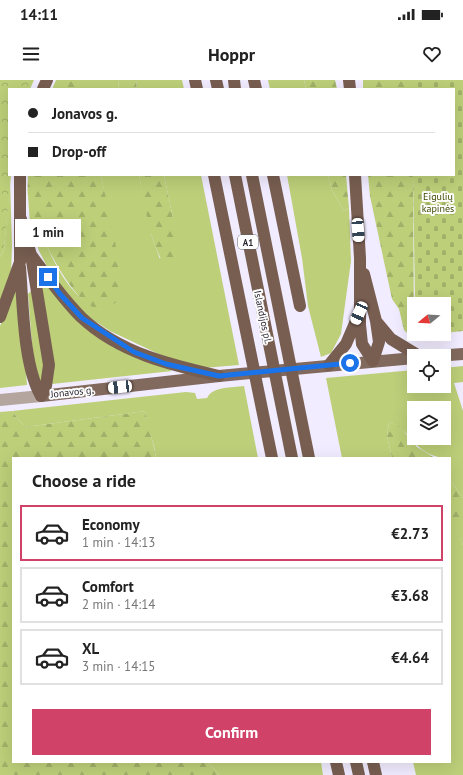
<!DOCTYPE html>
<html lang="en">
<head>
<meta charset="utf-8">
<style>
	body { margin:0; font-family:"PT Sans",sans-serif; background:#f2f2f2; color:#222; height:100vh; display:flex; flex-direction:column; font-size:15px; white-space:nowrap }
	* { box-sizing:border-box; margin:0 }
	p { font-size:13px; color:#767676 }
	.icon { flex:none; width:22px; height:22px; fill:none; stroke:currentColor; stroke-width:2; stroke-linecap:round; stroke-linejoin:round }
	.map { position:relative; flex:1; overflow:hidden }
	.panel { position:absolute; left:12px; top:377px; width:439px; height:306px; display:flex; flex-direction:column; background:#fff; border-radius:0px; box-shadow:0 4px 16px #0002 }
	.panel>* { flex:none }
	.hud { position:absolute; left:8px; top:8px; width:447px; height:88px; border-radius:0px; box-shadow:0 4px 16px #0002; display:grid; align-content:center; height:88px; padding:0 20px; background:#fff }
	.needle { width:26px; rotate:252deg }
	.controls { position:absolute; left:407px; top:217px; display:grid; gap:8px }
	.controls a { display:grid; place-items:center; width:44px; height:44px; border-radius:0px; background:#fff; box-shadow:0 4px 16px #0002; font-size:20px }
	.end { position:absolute; width:18px; height:18px; margin:-9px; border:5px solid #1a73e8; background:#fff; box-shadow:0 0 0 2px #fff }
	.from { border-radius:50% }
	.bubble { position:absolute; height:28px; border-radius:0px; background:#fff; box-shadow:0 4px 16px #0002; font-size:13px; font-weight:800; line-height:28px; text-align:center }
	.car { position:absolute; width:12px; height:24px; margin:-12px -6px; border-radius:5px; box-shadow:0 0 3px 1px #0007; background:linear-gradient(#fff 24%,#345 0 40%,#fff 0 76%,#345 0 86%,#fff 0) }
	.hud b { display:flex; align-items:center; gap:14px; height:38px; font-size:15px }
	.hud b+b { border-top:1px solid #e0e0e0 }
	.hud i { width:10px; height:10px; background:#222 }
	ul { padding:0; list-style:none }
	li { display:flex; align-items:center; gap:12px; height:56px; margin:0 8px 6px; padding:0 12px; border:2px solid #e0e0e0; border-radius:0px }
	li div { flex:1 }
	li b { display:block; font-size:15px }
	li em { font-style:normal; font-weight:800 }
	li.current { border-color:#d14269 }
	li>.icon { width:36px; height:36px; stroke-width:1.5 }
	h2 { padding:0 20px; font-size:18px; line-height:48px }
	.primary-button { display:flex; gap:8px; margin-top:auto; padding:8px 20px }
	.primary-button a { flex:1; height:46px; border-radius:0px; background:#d14269; color:#fff; font-size:16px; font-weight:800; line-height:46px; text-align:center }
	.status { display:flex; justify-content:space-between; align-items:center; height:28px; padding:0 20px; background:#fff; direction:ltr }
	.status svg { height:11px; fill:currentColor }
	header { display:flex; justify-content:space-between; align-items:center; height:52px; padding:0 20px; background:#fff; font-size:18px; font-weight:800 }
	.map>svg:first-child { display:block }
</style>
</head>
<body>
<div class="status"><b>14:11</b><svg viewBox="0 0 49 12"><path d="M0 12V9h3v3zM5 12V6h3v6zM10 12V3h3v9zM15 12V0h3v12zM26 1h20v11H26zM47 4h2v5h-2z"/></svg></div>
<header><svg class="icon" aria-label="menu" viewBox="0 0 24 24"><path d="M4 6h16M4 12h16M4 18h16"/></svg>Hoppr<svg class="icon" aria-label="heart" viewBox="0 0 24 24"><path d="M12 20l-8-8c-3-5 5-10 8-4 3-6 11-1 8 4z"/></svg></header>
<div class="map">
<svg width="463" height="695" viewBox="0 0 463 695">
	<defs>
		<pattern id="forest-firs" width="22" height="20" patternUnits="userSpaceOnUse"><rect width="22" height="20" fill="#bdcf79"/><path d="M5 1l3.5 6h-7zM16 11l3.5 6h-7z" fill="#a2b169"/></pattern>
		<pattern id="cemetery-stones" width="16" height="16" patternUnits="userSpaceOnUse"><rect width="16" height="16" fill="#bdcf79"/><path d="M2 7V4a2 2 0 0 1 4 0v3zM10 15v-3a2 2 0 0 1 4 0v3z" fill="#a2b169"/></pattern>
		<pattern id="park-crowns" width="20" height="18" patternUnits="userSpaceOnUse"><rect width="20" height="18" fill="#bdcf79"/><path d="M2 6a3 3 0 1 1 6 0M12 15a3 3 0 1 1 6 0" fill="none" stroke="#a2b169"/></pattern>
	</defs>
	<rect width="100%" height="100%" fill="#f1ecff"/>
	<path fill="#bdcf79" fill-rule="evenodd" d="M78,0h40l1,9h-41z
		M136,0h46l2,9h-47z
		M268,0h36l2,9h-36z
		M101,95h38l13,62 8,22 13,-41 -9,-43h37l38,190 -36,3 -38,-11 -55,-26 -24,-16 -35,-41 -12,-23 -9,-27 -2,-28c13,35 32,100 72,113l20,-23 -2,-23z
		M287,95h41l4,15 12,21 5,-3 2,53 -10,73 -10,19 -10,4 -13,-51 -6,-48z
		M10,99l2,66 -1,30 -11,33v-51l4,-8z
		M37,193l27,32 108,66 -120,13z
		M16,209h3l8,96 -27,3v-62z
		M32,210l13,81 -4,12 -7,-14 -6,-75z
		M463,286v16l-9,1 9,28v87l-13,-18v-22c-36,0 -34,-25 -61,-36l-2,14 5,22h-50l-16,-80 88,-8v16h30v-18zM414,328h30v30h-30z
		M244,306l14,72h-102l-2,-12 -7,-22 -1,-13 -121,16 -13,-16 174,-19 9,1 2,6 10,-1c6,-12 25,-10 37,-12z
		M450,444l5,3 8,18v230h-47l-3,-13h37z
		M208,682h113l2,13h-104z"/>
	<path fill="url(#forest-firs)" d="M56,0h22v9h-26z
		M118,0h18l1,9h-18z
		M304,0h31l2,9h-31z
		M363,0h48v9h-48z
		M28,95h73c5,26 27,106 16,127 -6,3 -11,7 -17,7 -29,-2 -67,-87 -72,-113 -1,-6 0,-14 0,-21z
		M139,95h25l9,43 4,42 -9,9c-19,-23 -23,-65 -29,-94z
		M328,95h18l3,33 -5,3 -12,-21z
		M368,95h45l1,159h18h-24l-4,-4 -5,-21 -7,-10 -22,-103z
		M12,331l13,16 121,-16c1,16 8,31 10,47h-143v304h195l11,13h-219v-363z
		M389,342l11,5 17,20 18,11h-43l-5,-22z
		M450,400l13,18v47l-8,-17 -5,-4z"/>
	<path fill="url(#cemetery-stones)" d="M411,0h52v251l-19,2v-29h-29l-2,-129h41v-86h-43z"/>
	<path fill="url(#park-crowns)" d="M0,0h34l-4,9h-21v86h2l-7,74 -4,8z"/>
	<g fill="none" stroke-linecap="round" stroke-linejoin="round">
		<path stroke="#b4a69f" stroke-width="12" d="M0,320l41,-4"/>
		<path stroke="#81695d" stroke-width="12" d="M435,276l28,-2
			M41,316l178,-20 195,-18"/>
		<path stroke="#785e51" stroke-width="12" d="M195,0l2,9
			M216,0l2,9
			M234,0l1,9
			M254,0l2,9
			M349,0l1,9
			M43,9l4,-9
			M214,95l58,283
			M235,95l57,283
			M252,95l57,283
			M273,95l27,131
			M355,95l5,83v67l2,19 11,17
			M21,139l10,36 18,110 -3,21 -5,10
			M31,175c16,21 31,43 50,62 38,36 90,48 138,59
			M20,187c3,36 3,98 21,129
			M364,194l12,47 3,21 -6,19
			M0,237l20,-55v-87
			M376,241l15,18 28,17
			M329,285l17,-21 12,-28
			M336,682l3,13
			M356,682l3,13
			M373,682l3,13"/>
	</g>
	<g fill="none" stroke-linecap="round" stroke-linejoin="round">
		<path stroke="#1a73e8" stroke-width="5" d="M48,197l12,17 22,24 52,34 32,12 53,12 131,-13"/>
	</g>
	<g text-anchor="middle" dominant-baseline="central" stroke-width="4" stroke-linejoin="round" paint-order="stroke">
		<rect fill="#fdfdfd" stroke="#646269" stroke-width="1" x="238" y="155" width="20" height="14" rx="3"/>
		<g font-size="9" font-weight="bold" fill="#231f2a">
			<text x="248" y="162">A1</text>
		</g>
		<g font-size="10" fill="#414c02" stroke="#fdfdfd">
			<text x="438" y="116">Eigulių<tspan x="438" dy="12">kapinės</tspan></text>
		</g>
		<g font-size="10" fill="#231f2a" stroke="#fdfdfd">
			<text transform="translate(263 237) rotate(78)">Islandijos pl.</text>
			<text transform="translate(72 312) rotate(-6)">Jonavos g.</text>
		</g>
	</g>
</svg>
<div class="controls">
<a><svg class="needle" viewBox="-14 -14 28 28"><path d="M0-13l5 13h-10z" fill="#e53935"/><path d="M0 13l5-13h-10z" fill="#767676"/></svg></a>
<a><svg class="icon" aria-label="locate" viewBox="0 0 24 24"><circle cx="12" cy="12" r="6"/><path d="M12 2v4M12 18v4M2 12h4M18 12h4"/></svg></a>
<a><svg class="icon" aria-label="layers" viewBox="0 0 24 24"><path d="M12 4l9 5-9 5-9-5zM3 14l9 5 9-5"/></svg></a>
</div>
<i class="end from" style="left:350px;top:283px"></i>
<i class="end" style="left:48px;top:197px"></i>
<div class="bubble" style="left:15px;top:139px;width:66px">1 min</div>
<i class="car" style="left:358px;top:150px;rotate:176deg"></i>
<i class="car" style="left:359px;top:233px;rotate:204deg"></i>
<i class="car" style="left:120px;top:307px;rotate:264deg"></i>
<div class="hud">
<b><i class="from"></i>Jonavos g.</b>
<b><i></i>Drop-off</b>
</div>
<section class="panel">
<h2>Choose a ride</h2>
<ul>
<li class="current"><svg class="icon" aria-label="car" viewBox="0 0 24 24"><path d="M5 17H2v-5l4-1 3-4h7l3 4 3 1v5h-3M9 17h6M6 11h13"/><circle cx="7" cy="17" r="2"/><circle cx="17" cy="17" r="2"/></svg><div><b>Economy</b><p>1 min · 14:13</p></div><em>€2.73</em></li>
<li><svg class="icon" aria-label="car" viewBox="0 0 24 24"><path d="M5 17H2v-5l4-1 3-4h7l3 4 3 1v5h-3M9 17h6M6 11h13"/><circle cx="7" cy="17" r="2"/><circle cx="17" cy="17" r="2"/></svg><div><b>Comfort</b><p>2 min · 14:14</p></div><em>€3.68</em></li>
<li><svg class="icon" aria-label="car" viewBox="0 0 24 24"><path d="M5 17H2v-5l4-1 3-4h7l3 4 3 1v5h-3M9 17h6M6 11h13"/><circle cx="7" cy="17" r="2"/><circle cx="17" cy="17" r="2"/></svg><div><b>XL</b><p>3 min · 14:15</p></div><em>€4.64</em></li>
</ul>
<div class="primary-button"><a>Confirm</a></div>
</section>
</div>
</body>
</html>
